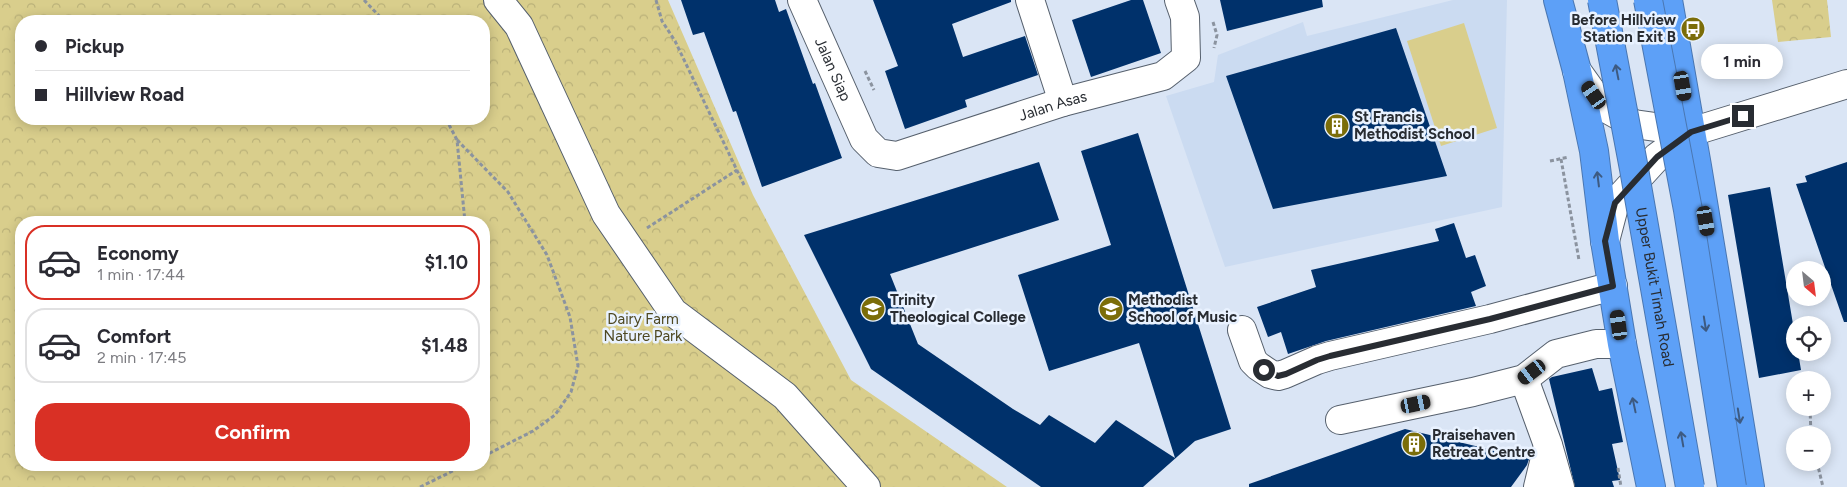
<!DOCTYPE html>
<html lang="en">
<head>
<meta charset="utf-8">
<style>
	body { margin:0; font-family:Figtree,sans-serif; background:#f7f7f7; color:#2b2b33; height:100vh; display:flex; flex-direction:column; font-size:19px; white-space:nowrap }
	* { box-sizing:border-box; margin:0 }
	p { font-size:16px; color:#7c7c81 }
	.icon { flex:none; width:28px; height:28px; fill:none; stroke:currentColor; stroke-width:2; stroke-linecap:round; stroke-linejoin:round }
	.map { position:relative; flex:1; overflow:hidden }
	.sheet { position:absolute; left:15px; top:216px; width:475px; height:255px; display:flex; flex-direction:column; background:#fff; border-radius:20px; box-shadow:0 2px 12px #0003 }
	.sheet>* { flex:none }
	.guide { position:absolute; left:15px; top:15px; width:475px; height:110px; border-radius:20px; box-shadow:0 2px 12px #0003; display:grid; align-content:center; height:110px; padding:0 20px; background:#fff }
	.needle { width:32px; rotate:152deg }
	.tools { position:absolute; left:1786px; top:261px; display:grid; gap:10px }
	.tools a { display:grid; place-items:center; width:45px; height:45px; border-radius:50%; background:#fff; box-shadow:0 2px 12px #0003; font-size:25px }
	.end { position:absolute; width:22px; height:22px; margin:-11px; border:6px solid #282c32; background:#fff; box-shadow:0 0 0 2px #fff }
	.from { border-radius:50% }
	.bubble { position:absolute; height:35px; border-radius:18px; background:#fff; box-shadow:0 2px 12px #0003; font-size:16px; font-weight:700; line-height:35px; text-align:center }
	.car { position:absolute; width:15px; height:30px; margin:-15px -8px; border-radius:6px; box-shadow:0 0 4px 1px #0007; background:linear-gradient(#222 24%,#8ab4d8 0 40%,#222 0 76%,#8ab4d8 0 86%,#222 0) }
	.guide b { display:flex; align-items:center; gap:18px; height:48px; font-size:19px }
	.guide b+b { border-top:1px solid #e1e1e2 }
	.guide i { width:12px; height:12px; background:#2b2b33 }
	ul { padding:9px 0 0; list-style:none }
	li { display:flex; align-items:center; gap:15px; height:75px; margin:0 10px 8px; padding:0 10px; border:2px solid #e1e1e2; border-radius:20px }
	li div { flex:1 }
	li b { display:block; font-size:19px }
	li em { font-style:normal; font-weight:700 }
	li.current { border-color:#d93025 }
	li>.icon { width:45px; height:45px; stroke-width:1.5 }
	.button { display:flex; gap:10px; margin-top:auto; padding:10px 20px }
	.button a { flex:1; height:58px; border-radius:20px; background:#d93025; color:#fff; font-size:20px; font-weight:700; line-height:58px; text-align:center }
	.map>svg:first-child { display:block }
</style>
</head>
<body>
<div class="map">
<svg width="1847" height="487" viewBox="0 0 1847 487">
	<defs>
		<pattern id="forest-crowns" width="20" height="18" patternUnits="userSpaceOnUse" patternTransform="scale(1.25)"><rect width="20" height="18" fill="#d9ce8c"/><path d="M2 6a3 3 0 1 1 6 0M12 15a3 3 0 1 1 6 0" fill="none" stroke="#bab179"/></pattern>
	</defs>
	<rect width="100%" height="100%" fill="#dae5f5"/>
	<path fill="#cbdbf1" d="M1453,0h54l-5,207 -277,60 -59,-171 48,-14 4,-27 85,-33 4,14z"/>
	<path fill="url(#forest-crowns)" fill-rule="evenodd" d="M0,0h668l85,195 98,185 156,107h-1007zM21,21h463v98h-463zM21,222h463v243h-463z
		M1772,0h55l4,37 -53,5z"/>
	<path fill="#d9ce8c" d="M1464,23l33,105 -56,18 -34,-105z"/>
	<path fill="#00316b" d="M681,0h94l4,12 7,-3 27,75 2,-1 27,75 -80,29 -26,-76 -3,1 -29,-80 -11,3z
		M873,0h138v2l-59,22 11,33 62,-21 13,39 -73,25 2,7 -62,22 -20,-58 13,-5z
		M1131,0h12l18,53 -70,24 -19,-57z
		M1220,0h102l1,7 -96,24z
		M1396,28l51,148 -174,33 -47,-133z
		M1138,133l93,296 -36,12 -52,46h-102l-170,-118 -67,-134 235,-73 20,58 -169,54 28,70 95,65 27,16 9,-10 46,28 21,-23 59,38 -36,-115 -90,28 -31,-96 93,-30 -30,-94z
		M1847,162v160h-3l-48,-138 11,-2 -2,-6z
		M1770,187l25,149v16h3l3,18 -42,8 -31,-183z
		M1454,223l12,35 9,-3 11,31 -15,6 5,14 -150,35 -38,13 -7,-22 -13,5 -11,-30 59,-20 -5,-17 128,-29 -4,-12z
		M1592,368l7,23 13,-3 11,54 -11,2 8,36 -8,1 2,6h-39l-26,-108 3,-2z
		M1405,429l124,30 -2,6 -16,22h-262v-3z"/>
	<g fill="none" stroke-linecap="round" stroke-linejoin="round">
		<defs>
			<g id="minor">
				<path d="M498,0l21,26 87,188 67,98 112,84 81,91"/>
				<path id="s1" d="M802,0l62,139 14,14 19,3 166,-54 100,-26 23,-18 -1,-41 -6,-17"/>
				<path d="M1030,0l33,102"/>
				<path d="M1577,71l25,35 32,18 57,8"/>
				<path d="M1605,241l10,-38 42,-46 34,-25 156,-48"/>
				<path d="M1242,330l11,31 5,5 12,8 8,2 7,-2 32,-14 13,-4 160,-37 123,-33"/>
				<path d="M1524,379l24,66 12,42"/>
				<path d="M1340,420l133,-28 51,-13 32,-25 40,-10h26"/>
				<path d="M1538,487l10,-41"/>
			</g>
			<path id="highway" d="M1558,0l19,71 17,80 11,90 17,103 29,143
				M1668,0l29,166 53,321"/>
		</defs>
		<use href="#minor" stroke="#56606d" stroke-width="30"/>
		<use href="#highway" stroke="#4a77b2" stroke-width="30"/>
		<path stroke="#8b939f" stroke-width="3" stroke-dasharray="4 2.5" stroke-linecap="butt" d="M364,0l20,21
			M656,0l6,21 13,20 69,144
			M1213,22l4,13 -3,13
			M1706,70h32
			M865,71l9,19
			M446,119l11,21 8,82
			M457,140l51,52 39,63 23,62 8,49 -7,26 -16,23 -22,16 -49,25
			M1561,159l18,101
			M1550,161l19,-4
			M647,228l90,-58
			M1810,408l1,27
			M1817,462l6,25
			M1618,468l3,19
			M420,487l45,-22"/>
		<use href="#minor" stroke="#fff" stroke-width="28"/>
		<use href="#highway" stroke="#5da0f7" stroke-width="28"/>
		<defs>
			<g id="highway-bridge">
				<path id="s2" d="M1602,0l32,169 56,318"/>
				<path d="M1648,0l40,210 44,277"/>
			</g>
		</defs>
		<use href="#highway-bridge" stroke="#4a77b2" stroke-width="30" stroke-linecap="butt"/>
		<use href="#highway-bridge" stroke="#5da0f7" stroke-width="28"/>
	</g>
	<defs><path id="oneway-shaft" d="M-6 0H5M1.5-3L5.5 0L1.5 3" fill="none" stroke-width="1.6" stroke-linecap="round" stroke-linejoin="round" transform="scale(1.25)"/></defs>
	<g stroke="#3d5a81">
		<use href="#oneway-shaft" transform="translate(1617 72) rotate(-101)"/>
		<use href="#oneway-shaft" transform="translate(1598 179) rotate(-97)"/>
		<use href="#oneway-shaft" transform="translate(1705 324) rotate(81)"/>
		<use href="#oneway-shaft" transform="translate(1634 405) rotate(-102)"/>
		<use href="#oneway-shaft" transform="translate(1739 416) rotate(81)"/>
		<use href="#oneway-shaft" transform="translate(1682 439) rotate(-100)"/>
	</g>
	<g fill="none" stroke-linecap="round" stroke-linejoin="round">
		<path stroke="#282c32" stroke-width="6" d="M1264,370l14,6 8,-2 31,-14 13,-4 160,-37 123,-33 -8,-45 10,-38 42,-46 34,-25 52,-16"/>
	</g>
	<defs>
		<symbol id="bus-disc" viewBox="-11 -11 22 22"><circle r="9.5" fill="#7b6d09" stroke="#e9f2ff"/><path d="M-5-6H5V4H4V6H2V4H-2V6H-4V4H-5ZM-3.5-4V0h7V-4ZM-3.5 1.2v1.5H-2V1.2ZM2 1.2v1.5H3.5V1.2Z" fill="#fff"/></symbol>
		<symbol id="building-disc" viewBox="-11 -11 22 22"><circle r="9.5" fill="#7b6d09" stroke="#e9f2ff"/><path d="M-4-6H4V6H1V3H-1V6H-4ZM-2.5-4.3h1.7v1.8h-1.7ZM.8-4.3h1.7v1.8H.8ZM-2.5-1h1.7V.8h-1.7ZM.8-1h1.7V.8H.8Z" fill="#fff"/></symbol>
		<symbol id="university-disc" viewBox="-11 -11 22 22"><circle r="9.5" fill="#7b6d09" stroke="#e9f2ff"/><path d="M0-5L7-2L0 1L-7-2ZM-4 1L0 2.5L4 1V4Q0 6-4 4Z" fill="#fff"/></symbol>
		<symbol id="school-disc" viewBox="-11 -11 22 22"><circle r="9.5" fill="#7b6d09" stroke="#e9f2ff"/><path d="M0-5L7-2L0 1L-7-2ZM-4 1L0 2.5L4 1V4Q0 6-4 4Z" fill="#fff"/></symbol>
	</defs>
	<g fill-rule="evenodd">
		<use href="#bus-disc" x="1679" y="15" width="28" height="28"/>
		<use href="#building-disc" x="1323" y="112" width="28" height="28"/>
		<use href="#university-disc" x="859" y="295" width="28" height="28"/>
		<use href="#school-disc" x="1097" y="295" width="28" height="28"/>
		<use href="#building-disc" x="1400" y="430" width="28" height="28"/>
	</g>
	<g text-anchor="middle" dominant-baseline="central" stroke-width="5" stroke-linejoin="round" paint-order="stroke">
		<g font-size="15" font-weight="bold" fill="#282c32" stroke="#e9f2ff" text-anchor="start">
			<text x="1676" y="20" text-anchor="end">Before Hillview<tspan x="1676" dy="17">Station Exit B</tspan></text>
			<text x="1354" y="117">St Francis<tspan x="1354" dy="17">Methodist School</tspan></text>
			<text x="890" y="300">Trinity<tspan x="890" dy="17">Theological College</tspan></text>
			<text x="1128" y="300">Methodist<tspan x="1128" dy="17">School of Music</tspan></text>
			<text x="1432" y="435">Praisehaven<tspan x="1432" dy="17">Retreat Centre</tspan></text>
		</g>
		<g font-size="15" fill="#282c32" stroke="#e9f2ff">
			<text stroke="none"><textPath href="#s1" startOffset="76">Jalan Siap</textPath></text>
			<text stroke="none"><textPath href="#s1" startOffset="355">Jalan Asas</textPath></text>
			<text stroke="none"><textPath href="#s2" startOffset="292">Upper Bukit Timah Road</textPath></text>
		</g>
		<g font-size="15" fill="#4e4821" stroke="#e9f2ff">
			<text x="643" y="319">Dairy Farm<tspan x="643" dy="17">Nature Park</tspan></text>
		</g>
	</g>
</svg>
<div class="tools">
<a><svg class="needle" viewBox="-14 -14 28 28"><path d="M0-13l5 13h-10z" fill="#e53935"/><path d="M0 13l5-13h-10z" fill="#7c7c81"/></svg></a>
<a><svg class="icon" aria-label="locate" viewBox="0 0 24 24"><circle cx="12" cy="12" r="6"/><path d="M12 2v4M12 18v4M2 12h4M18 12h4"/></svg></a>
<a>+</a>
<a>−</a>
</div>
<i class="end from" style="left:1264px;top:370px"></i>
<i class="end" style="left:1743px;top:116px"></i>
<div class="bubble" style="left:1701px;top:44px;width:82px">1 min</div>
<i class="car" style="left:1683px;top:86px;rotate:170deg"></i>
<i class="car" style="left:1594px;top:95px;rotate:325deg"></i>
<i class="car" style="left:1706px;top:221px;rotate:170deg"></i>
<i class="car" style="left:1619px;top:325px;rotate:352deg"></i>
<i class="car" style="left:1532px;top:372px;rotate:233deg"></i>
<i class="car" style="left:1416px;top:404px;rotate:78deg"></i>
<div class="guide">
<b><i class="from"></i>Pickup</b>
<b><i></i>Hillview Road</b>
</div>
<section class="sheet">
<ul>
<li class="current"><svg class="icon" aria-label="car" viewBox="0 0 24 24"><path d="M5 17H2v-5l4-1 3-4h7l3 4 3 1v5h-3M9 17h6M6 11h13"/><circle cx="7" cy="17" r="2"/><circle cx="17" cy="17" r="2"/></svg><div><b>Economy</b><p>1 min · 17:44</p></div><em>$1.10</em></li>
<li><svg class="icon" aria-label="car" viewBox="0 0 24 24"><path d="M5 17H2v-5l4-1 3-4h7l3 4 3 1v5h-3M9 17h6M6 11h13"/><circle cx="7" cy="17" r="2"/><circle cx="17" cy="17" r="2"/></svg><div><b>Comfort</b><p>2 min · 17:45</p></div><em>$1.48</em></li>
</ul>
<div class="button"><a>Confirm</a></div>
</section>
</div>
</body>
</html>
